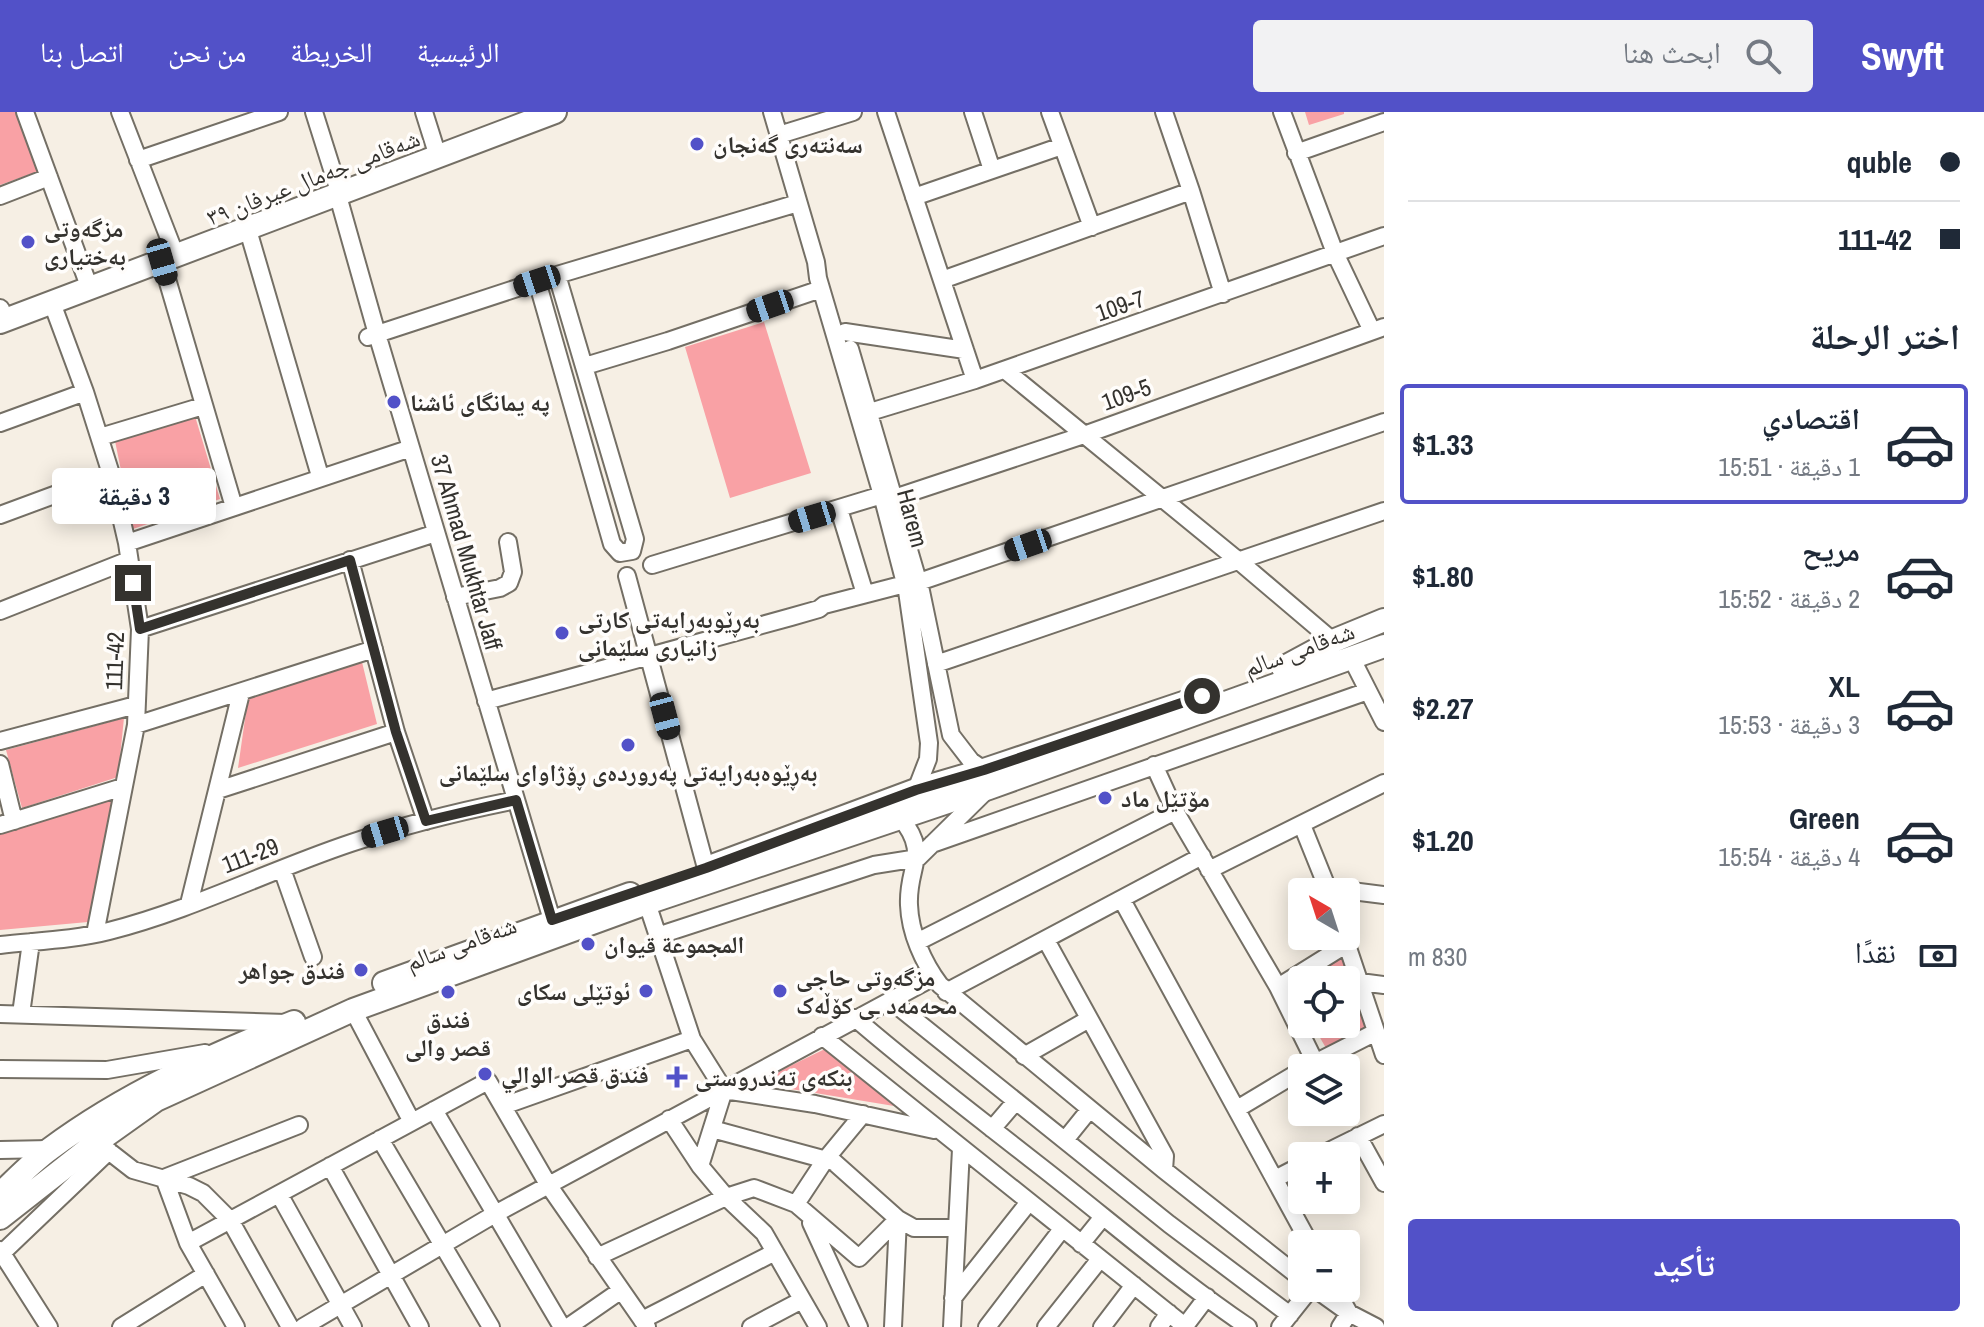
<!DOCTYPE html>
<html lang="ar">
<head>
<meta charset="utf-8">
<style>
	body { margin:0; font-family:"Archivo Narrow","Noto Naskh Arabic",sans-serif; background:#f2f2f3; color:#1f2937; direction:rtl; height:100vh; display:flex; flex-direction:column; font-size:30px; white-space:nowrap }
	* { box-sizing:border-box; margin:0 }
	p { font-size:26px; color:#747a83 }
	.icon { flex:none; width:44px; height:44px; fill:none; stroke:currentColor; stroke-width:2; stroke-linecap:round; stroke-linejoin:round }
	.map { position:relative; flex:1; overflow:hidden; direction:ltr }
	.side { display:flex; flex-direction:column; background:#fff; width:600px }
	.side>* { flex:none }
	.guide { display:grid; align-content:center; height:176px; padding:0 24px; background:#fff }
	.needle { width:52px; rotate:321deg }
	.controls { position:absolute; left:1288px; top:766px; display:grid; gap:16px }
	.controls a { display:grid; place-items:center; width:72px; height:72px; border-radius:8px; background:#fff; box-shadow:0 4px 20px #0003; font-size:40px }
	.end { position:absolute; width:36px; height:36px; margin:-18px; border:10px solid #34322e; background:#fff; box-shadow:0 0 0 4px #fff }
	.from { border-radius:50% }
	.bubble { position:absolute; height:56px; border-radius:8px; background:#fff; box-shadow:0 4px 20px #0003; font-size:26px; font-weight:800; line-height:56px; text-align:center; direction:rtl }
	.car { position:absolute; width:24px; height:48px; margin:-24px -12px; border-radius:10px; box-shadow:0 0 6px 2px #0007; background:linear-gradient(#222 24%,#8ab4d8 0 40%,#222 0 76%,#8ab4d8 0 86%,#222 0) }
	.guide b { display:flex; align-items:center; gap:28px; height:76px; font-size:30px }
	.guide b+b { border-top:2px solid #e0e1e3 }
	.guide i { width:20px; height:20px; background:#1f2937 }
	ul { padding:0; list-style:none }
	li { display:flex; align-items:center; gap:24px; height:120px; margin:0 16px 12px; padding:0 8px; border:4px solid transparent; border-radius:8px }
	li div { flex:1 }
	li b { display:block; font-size:30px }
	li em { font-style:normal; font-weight:800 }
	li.current { border-color:#5251c8 }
	li>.icon { width:72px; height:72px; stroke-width:1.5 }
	h2 { padding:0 24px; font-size:36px; line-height:96px }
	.pay { display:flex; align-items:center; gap:20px; height:88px; padding:0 24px; font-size:30px }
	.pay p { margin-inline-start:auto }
	.action { display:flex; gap:16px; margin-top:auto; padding:16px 24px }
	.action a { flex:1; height:92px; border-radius:8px; background:#5251c8; color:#fff; font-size:32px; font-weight:800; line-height:92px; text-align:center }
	header { display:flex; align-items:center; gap:48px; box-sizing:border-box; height:112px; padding:0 40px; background:#5251c8; color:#fff }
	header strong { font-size:38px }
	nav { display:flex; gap:44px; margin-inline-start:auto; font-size:28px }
	.search { width:560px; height:72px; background:#f2f2f3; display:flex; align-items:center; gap:20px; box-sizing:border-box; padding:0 28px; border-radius:8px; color:#747a83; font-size:30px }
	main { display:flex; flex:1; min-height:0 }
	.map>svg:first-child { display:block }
</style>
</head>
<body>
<header>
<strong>Swyft</strong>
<div class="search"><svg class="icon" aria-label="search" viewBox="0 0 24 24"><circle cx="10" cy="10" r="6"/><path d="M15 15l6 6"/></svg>ابحث هنا</div>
<nav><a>الرئيسية</a><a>الخريطة</a><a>من نحن</a><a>اتصل بنا</a></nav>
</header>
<main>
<section class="side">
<div class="guide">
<b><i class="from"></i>quble</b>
<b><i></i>111-42</b>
</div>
<h2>اختر الرحلة</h2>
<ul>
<li class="current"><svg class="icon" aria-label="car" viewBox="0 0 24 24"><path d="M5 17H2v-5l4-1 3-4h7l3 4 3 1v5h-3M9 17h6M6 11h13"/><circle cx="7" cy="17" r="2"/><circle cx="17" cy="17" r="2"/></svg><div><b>اقتصادي</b><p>1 دقيقة · 15:51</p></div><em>$1.33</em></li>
<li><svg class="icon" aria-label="car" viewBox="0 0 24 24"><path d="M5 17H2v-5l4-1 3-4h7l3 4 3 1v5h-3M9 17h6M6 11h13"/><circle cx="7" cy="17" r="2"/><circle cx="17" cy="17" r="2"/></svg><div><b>مريح</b><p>2 دقيقة · 15:52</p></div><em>$1.80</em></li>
<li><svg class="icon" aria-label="car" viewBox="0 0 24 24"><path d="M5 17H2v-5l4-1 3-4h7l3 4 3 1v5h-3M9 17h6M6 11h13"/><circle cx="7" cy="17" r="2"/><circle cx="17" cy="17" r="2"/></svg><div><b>XL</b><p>3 دقيقة · 15:53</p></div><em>$2.27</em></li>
<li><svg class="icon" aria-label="car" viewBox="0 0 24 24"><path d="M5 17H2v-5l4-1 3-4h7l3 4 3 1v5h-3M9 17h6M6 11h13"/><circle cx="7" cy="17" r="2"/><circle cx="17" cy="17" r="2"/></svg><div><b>Green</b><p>4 دقيقة · 15:54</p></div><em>$1.20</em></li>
</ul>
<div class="pay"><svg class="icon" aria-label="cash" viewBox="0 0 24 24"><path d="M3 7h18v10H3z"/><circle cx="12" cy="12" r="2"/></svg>نقدًا<p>830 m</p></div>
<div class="action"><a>تأكيد</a></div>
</section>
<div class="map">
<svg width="1384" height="1215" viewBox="0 0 1384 1215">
	<rect width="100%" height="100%" fill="#f6efe4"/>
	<path fill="#f9a1a5" d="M0,0h16l23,59 -39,14z
		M1305,0h39v2l-35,11z
		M764,210l47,151 -81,25 -45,-151z
		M195,304l25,83 -87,30 -18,-88z
		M362,550l15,62 -139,44 10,-70z
		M124,606l-6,59 -96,31 -16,-58z
		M113,683l-14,126 -99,9v-98z
		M1342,843l27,70 -43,23 -14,-24h34v-44h-42z
		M825,937l69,57 -139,-23z"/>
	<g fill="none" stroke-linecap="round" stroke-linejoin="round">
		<defs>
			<path id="minor" d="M25,0l61,166
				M120,0l52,134
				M314,0l23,73
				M424,0l11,35
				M772,0l44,150 2,16 64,217 25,96 22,152 -1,16 -12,31
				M886,0l89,268
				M973,0l19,58
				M1050,0l42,115
				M1164,0l27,79 32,103
				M1282,0l53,141 37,78
				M779,23l74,-23
				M1296,41l88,-31
				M138,48l141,-48
				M0,84l49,-19
				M338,84l39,138 175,586
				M914,85l148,-51
				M248,118l72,246
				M162,150l72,245
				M942,168l249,-89
				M537,169l75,263 8,9 12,-2 3,-12 -78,-264
				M52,191l33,89 26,82 16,69 13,86 -4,96 -41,209
				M0,196l1,1
				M845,220l120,18
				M368,225l189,-62 241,-72
				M850,237l71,242 30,144 20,26 13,9
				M585,254l83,-25 153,-52
				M1005,258l235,192 93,79
				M870,300l105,-32 409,-144
				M0,311l85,-31
				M100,325l103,-31
				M885,389l199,-66 300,-108
				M839,397l26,85
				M0,403l111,-41
				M127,431l284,-95
				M350,448l46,172 30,89
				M652,453l230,-70
				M627,464l79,292
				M919,470l465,-160
				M455,485l45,-9 9,-5 4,-11 -5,-30
				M0,499l129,-51
				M140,517l296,-96
				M936,552l448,-153
				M1356,555l28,55
				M486,589l305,-84 28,-8 5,-4 81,-21
				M136,613l238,-76
				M0,629l136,-36
				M0,652l14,57
				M1154,653l21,46 103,176 37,75
				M218,678l178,-58
				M900,705c31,38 7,48 9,88 1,28 14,57 31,80l224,185 138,109
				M0,713l123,-38
				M1302,713l27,67
				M932,732l436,-153
				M282,757l31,88
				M1209,758l175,-87
				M1328,776l56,7
				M1122,788l188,344
				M647,791l45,136 32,51
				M189,792l52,-211
				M657,824l217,-71 44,-7 67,-66
				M1344,824l40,119
				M1046,828l119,216 -1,14
				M917,830l258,-131
				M0,833c36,-4 74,-5 109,-14 83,-21 161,-61 242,-88 53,-18 110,-32 165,-43
				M1360,870l24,3
				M1278,875l69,-43
				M946,880l256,-136
				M890,888l279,224 121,91
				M353,898l59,112
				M0,902l286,9
				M21,902l10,-72
				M855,906c59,51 120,97 181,145 71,55 138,114 212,164
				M822,924l364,291
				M1024,944l65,-37
				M1305,956l71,-36
				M0,957l107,1 98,-17
				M724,978l91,14 119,26
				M503,994l189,-67
				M1237,997l65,-39
				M434,998l128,217
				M669,1007l31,47 26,31 38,36 54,94
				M712,1017l122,33 64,57 16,9h42
				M992,1017l24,-28
				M1358,1024l26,47
				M380,1027l111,188
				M1065,1028l25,-31
				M97,1030l36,28 56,16 14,7 27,27 60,107
				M0,1038l50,-1
				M1319,1044l65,-32
				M330,1054l90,161
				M700,1054l24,-76
				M1275,1067l27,-14
				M279,1082l74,133
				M796,1092l29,-44 38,-46
				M811,1111l48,104
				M188,1131l300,-162 61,105 98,141
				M1081,1132l21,-26
				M0,1138l49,77
				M0,1143l109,-104
				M597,1145l129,-60 28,-9 42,16 63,54 39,-39
				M1314,1176l35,25 27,14
				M1335,1176l14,25 -9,14
				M953,1186l76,-96
				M642,1208l133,-68
				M1185,1214l22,-29
				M121,1215l85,-53
				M236,1215l-48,-84 -24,-65 135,-53
				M303,1215l192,-113 439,-237
				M568,1215l52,-36
				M751,1215l51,-27
				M893,1215l5,-108
				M952,1215l9,-178
				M987,1215l75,-98
				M1046,1215l54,-68
				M1102,1215l32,-42
				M1159,1215l10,-14
				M1280,1215l31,-39"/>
			<path id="major" d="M0,210l555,-210
				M1283,556l50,-27 51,-21
				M712,754l204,-76 68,-20 217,-73
				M384,871l246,-89
				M0,1082c16,-15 32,-32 50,-45 74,-55 159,-93 244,-127
				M0,1106l97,-76 59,-42 197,-90 294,-107 342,-115 395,-142"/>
		</defs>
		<use href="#minor" stroke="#746f65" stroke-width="20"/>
		<use href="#major" stroke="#746f65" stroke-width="26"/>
		<use href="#minor" stroke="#fff" stroke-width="16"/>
		<use href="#major" stroke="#fff" stroke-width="22"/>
	</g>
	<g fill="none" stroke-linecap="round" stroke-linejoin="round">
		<path stroke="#34322e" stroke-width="10" d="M133,471l7,46 210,-69 46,172 30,89 90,-21 36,120 154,-52 210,-78 68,-20 218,-74"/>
	</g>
	<g fill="#5251c8" stroke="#fffdfb" stroke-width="3">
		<circle cx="697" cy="32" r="8"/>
		<circle cx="28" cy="130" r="8"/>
		<circle cx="394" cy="290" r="8"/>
		<circle cx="562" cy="521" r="8"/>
		<circle cx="628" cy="633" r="8"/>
		<circle cx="1105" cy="686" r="8"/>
		<circle cx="588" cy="832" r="8"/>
		<circle cx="361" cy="858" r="8"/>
		<circle cx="646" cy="879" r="8"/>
		<circle cx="780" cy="879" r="8"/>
		<circle cx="448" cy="880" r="8"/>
		<circle cx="485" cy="962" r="8"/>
		<path d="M673 953h8v8h8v8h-8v8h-8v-8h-8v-8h8z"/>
	</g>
	<g text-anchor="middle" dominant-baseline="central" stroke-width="7" stroke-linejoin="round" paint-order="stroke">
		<g font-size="24" font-weight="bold" fill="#34322e" stroke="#fffdfb" text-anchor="start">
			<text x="713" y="32">سەنتەری گەنجان</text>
			<text x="44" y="116">مزگەوتی<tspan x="44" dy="28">بەختیاری</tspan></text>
			<text x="410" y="290">په یمانگای ئاشنا</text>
			<text x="578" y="507">بەڕێوبەرایەتی کارتی<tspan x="578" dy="28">زانیاری سلێمانی</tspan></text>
			<text x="628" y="660" text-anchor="middle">بەڕێوەبەرایەتی پەروردەی ڕۆژاوای سلێمانی</text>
			<text x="1121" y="686">مۆتێل ماد</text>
			<text x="604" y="832">المجموعة قیوان</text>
			<text x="345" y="858" text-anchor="end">فندق جواھر</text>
			<text x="796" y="865">مزگەوتی حاجی<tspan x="796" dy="28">محەمەد ـی کۆڵەک</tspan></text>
			<text x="630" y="879" text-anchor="end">ئوتێلی سکای</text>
			<text x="448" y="907" text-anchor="middle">فندق<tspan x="448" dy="28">قصر والی</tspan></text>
			<text x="501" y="962">فندق قصر الوالي</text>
			<text x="695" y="965">بنکەی تەندروستی</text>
		</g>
		<g font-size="24" fill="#34322e" stroke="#fffdfb">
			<text transform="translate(313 65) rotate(-21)">شەقامی جەمال عیرفان ٣٩</text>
			<text transform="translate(1120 193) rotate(-19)">109-7</text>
			<text transform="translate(1126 282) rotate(-20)">109-5</text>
			<text transform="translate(913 406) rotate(75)">Harem</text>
			<text transform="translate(467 440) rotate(74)">37 Ahmad Mukhtar Jaff</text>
			<text transform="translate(1299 537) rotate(-20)">شەقامی سالم</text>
			<text transform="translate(114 549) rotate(-88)">111-42</text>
			<text transform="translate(250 743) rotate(-21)">111-29</text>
			<text transform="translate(461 831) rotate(-20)">شەقامی سالم</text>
		</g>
	</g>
</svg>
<div class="controls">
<a><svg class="needle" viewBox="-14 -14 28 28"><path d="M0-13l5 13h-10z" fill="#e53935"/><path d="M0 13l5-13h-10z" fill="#747a83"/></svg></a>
<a><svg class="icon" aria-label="locate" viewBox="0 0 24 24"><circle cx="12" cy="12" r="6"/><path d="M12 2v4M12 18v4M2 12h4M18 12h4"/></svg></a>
<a><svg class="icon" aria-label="layers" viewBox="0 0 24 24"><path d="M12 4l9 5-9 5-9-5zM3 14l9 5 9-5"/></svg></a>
<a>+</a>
<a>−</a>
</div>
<i class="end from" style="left:1202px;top:584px"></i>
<i class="end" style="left:133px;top:471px"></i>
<div class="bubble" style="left:52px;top:356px;width:164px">3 دقيقة</div>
<i class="car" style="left:162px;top:150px;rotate:164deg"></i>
<i class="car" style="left:537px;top:169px;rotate:252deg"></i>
<i class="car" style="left:770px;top:194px;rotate:251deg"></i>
<i class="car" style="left:812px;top:405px;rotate:253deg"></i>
<i class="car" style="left:1028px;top:433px;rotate:251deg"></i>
<i class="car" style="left:665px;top:604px;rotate:165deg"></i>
<i class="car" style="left:385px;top:720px;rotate:253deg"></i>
</div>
</main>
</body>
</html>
